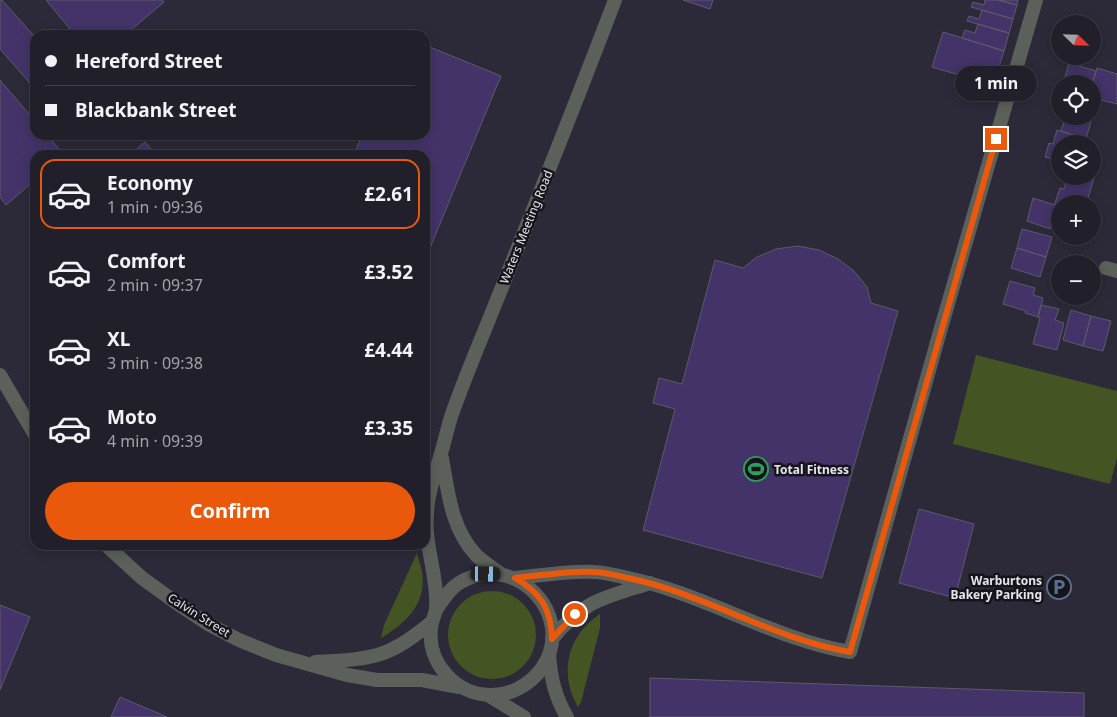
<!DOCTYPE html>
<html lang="en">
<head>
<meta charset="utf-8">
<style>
	body { margin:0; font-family:"Noto Sans",sans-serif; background:#2d2d36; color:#f1f3f6; height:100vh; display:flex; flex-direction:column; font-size:19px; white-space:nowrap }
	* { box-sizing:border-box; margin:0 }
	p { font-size:16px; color:#a2a3a8 }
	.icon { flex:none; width:28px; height:28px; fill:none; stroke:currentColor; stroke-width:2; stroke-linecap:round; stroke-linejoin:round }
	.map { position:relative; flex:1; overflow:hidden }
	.details { position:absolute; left:30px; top:150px; width:400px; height:400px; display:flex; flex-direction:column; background:#21202a; border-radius:15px; box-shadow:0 2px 12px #0003,0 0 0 1px #3e3e47 }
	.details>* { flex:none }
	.hud { position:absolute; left:30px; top:30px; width:400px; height:110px; border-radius:15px; box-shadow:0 2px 12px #0003,0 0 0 1px #3e3e47; display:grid; align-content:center; height:110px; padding:0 15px; background:#21202a }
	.needle { width:32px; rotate:113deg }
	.buttons { position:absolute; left:1051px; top:15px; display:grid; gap:10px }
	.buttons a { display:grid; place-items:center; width:50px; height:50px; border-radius:50%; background:#21202a; box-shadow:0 2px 12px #0003,0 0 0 1px #3e3e47; font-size:25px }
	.end { position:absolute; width:22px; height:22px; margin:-11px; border:6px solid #ea580c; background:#fff; box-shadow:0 0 0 2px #fff }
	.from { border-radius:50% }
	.bubble { position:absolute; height:35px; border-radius:18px; background:#21202a; box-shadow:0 2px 12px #0003,0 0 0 1px #3e3e47; font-size:16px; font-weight:700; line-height:35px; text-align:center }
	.car { position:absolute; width:15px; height:30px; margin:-15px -8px; border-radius:6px; box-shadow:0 0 4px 1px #0007; background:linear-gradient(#222 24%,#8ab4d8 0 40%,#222 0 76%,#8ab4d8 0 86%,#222 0) }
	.hud b { display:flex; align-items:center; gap:18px; height:48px; font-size:19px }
	.hud b+b { border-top:1px solid #3e3e47 }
	.hud i { width:12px; height:12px; background:#f1f3f6 }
	ul { padding:9px 0 0; list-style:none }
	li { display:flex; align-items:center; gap:15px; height:70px; margin:0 10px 8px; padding:0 5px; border:2px solid transparent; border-radius:15px }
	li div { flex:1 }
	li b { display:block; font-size:19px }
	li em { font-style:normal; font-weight:700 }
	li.current { border-color:#ea580c }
	li>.icon { width:45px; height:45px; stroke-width:1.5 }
	.button { display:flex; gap:10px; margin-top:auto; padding:10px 15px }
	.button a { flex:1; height:58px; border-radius:30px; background:#ea580c; color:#fff; font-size:20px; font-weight:700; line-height:58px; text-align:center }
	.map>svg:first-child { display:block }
</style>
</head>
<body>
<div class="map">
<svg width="1117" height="717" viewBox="0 0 1117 717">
	<rect width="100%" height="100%" fill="#2c2a38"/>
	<path fill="#445523" d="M976,355l141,36v67l-7,26 -157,-40z
		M417,553c1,6 4,13 5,19 5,32 -16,51 -41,66l3,-13z
		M448 635a44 44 0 1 1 88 0a44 44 0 1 1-88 0Z
		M600,614v14l-19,74 -3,5c-20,-34 -10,-72 22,-93z"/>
	<path fill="#433369" stroke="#5d5a69" d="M0,0h2l33,37v52l-35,-40z
		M46,0h116l2,2 -39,33h-50z
		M683,0h30l-3,9z
		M985,0h13l19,5 -4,14 -42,-12 2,-5 11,3z
		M998,0h20l-1,5z
		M982,10l31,9 -4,14 -42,-12 2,-5 10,3z
		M978,24l31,9 -5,18 -42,-13 3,-8 10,3z
		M943,32l61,19 -11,34 -61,-18z
		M425,45l76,31 -76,184v-105h-71l8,-20h63z
		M1069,63l27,8 -4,14v-1h-29z
		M1097,68l20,6v30l-25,-6v-13z
		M0,80l35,41v14h12l17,20h-29v25l-29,25 -6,-8z
		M1066,116l26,2 -6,21 -25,-8z
		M1057,130l29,9 -2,5h-24v17l-15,-4 4,-14 4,1z
		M145,142l11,13h-26z
		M1092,174l3,1 -7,23 -9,-3 -2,9 -22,-1 5,-15 4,1 4,-13h24z
		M1033,198l22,7v-2l5,1v19l-7,-2 -3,8 -23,-8z
		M1022,229l30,8 -6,20 -29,-9z
		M798,246l21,4 19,9 16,12 13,16 4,16 27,8 -76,267 -179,-48 32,-121 -22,-6 6,-25 23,6 33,-124 28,8 14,-11 19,-8z
		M1017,248l29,9 -6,20 -29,-9z
		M1010,281l25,7 -2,7 10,3 -5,19 -13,-4 1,-2 -23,-7z
		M1041,305l18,4 -4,11 9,3 -7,27 -24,-6 7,-26 -2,-1z
		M1071,310l20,6 -8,30 -20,-6z
		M1091,316l20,5 -8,30 -20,-5z
		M919,509l55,15 -19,74 -56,-15z
		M0,605l30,12 -30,73z
		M650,678l434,15v24h-434z
		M120,697l47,20h-56z"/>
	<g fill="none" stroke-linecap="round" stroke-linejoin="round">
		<path stroke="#5b605a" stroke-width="14" d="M1106,268l11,3
			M515,578c23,-2 56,-8 79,-6 11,0 23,4 34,6 77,16 145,61 222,74l91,-324 95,-328
			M552,639c31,-39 52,-41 98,-56"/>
		<path stroke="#5b605a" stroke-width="14" d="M0,375l35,60
			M442,458c6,34 9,70 34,97 7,7 17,13 25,19
			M106,545l36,33 36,26 30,20 31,16 37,15 71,20 30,5h45l37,7
			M436,610c7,-10 13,-21 23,-27 55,-34 119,32 83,85 -12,17 -32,28 -53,27 -33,-1 -62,-32 -58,-66 0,-7 4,-13 5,-20 2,-26 -7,-51 -9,-76 -1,-10 0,-22 1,-31 2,-15 8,-30 12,-45 4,-13 7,-27 11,-40 12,-35 27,-70 41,-105 42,-104 83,-207 123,-312
			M549,655c2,23 6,42 18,62
			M315,662c21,-1 52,-2 71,-10 17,-7 31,-18 46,-30
			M488,695l36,22"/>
	</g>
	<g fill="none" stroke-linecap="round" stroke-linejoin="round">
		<path stroke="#ea580c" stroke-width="6" d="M575,614l-23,25c-1,-30 -11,-46 -37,-61 23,-2 56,-8 79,-6 11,0 23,4 34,6 77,16 145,61 222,74l146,-513"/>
	</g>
	<defs>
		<symbol id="stadium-ring" viewBox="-11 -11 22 22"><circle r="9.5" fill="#15141a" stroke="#2e9e5b" stroke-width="1.5"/><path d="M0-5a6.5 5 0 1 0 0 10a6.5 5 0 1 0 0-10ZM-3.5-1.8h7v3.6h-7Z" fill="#2e9e5b"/></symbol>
		<symbol id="parking-ring" viewBox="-11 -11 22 22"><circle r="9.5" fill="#15141a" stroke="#5c6f8a" stroke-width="1.5"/><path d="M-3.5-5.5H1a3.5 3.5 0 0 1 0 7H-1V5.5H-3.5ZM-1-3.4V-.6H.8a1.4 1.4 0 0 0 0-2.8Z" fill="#5c6f8a"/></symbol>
	</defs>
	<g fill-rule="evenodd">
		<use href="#stadium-ring" x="742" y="455" width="28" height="28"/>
		<use href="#parking-ring" x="1045" y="573" width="28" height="28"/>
	</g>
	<g text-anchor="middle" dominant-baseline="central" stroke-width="5" stroke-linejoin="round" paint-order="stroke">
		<g font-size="12" fill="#e5e4ed" stroke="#15141a">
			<text transform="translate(526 227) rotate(-68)">Waters Meeting Road</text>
			<text transform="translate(199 615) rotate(32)">Calvin Street</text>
		</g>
		<g font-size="12" font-weight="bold" fill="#e5e4ed" stroke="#15141a" text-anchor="start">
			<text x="774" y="469">Total Fitness</text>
			<text x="1042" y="580" text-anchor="end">Warburtons<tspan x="1042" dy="14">Bakery Parking</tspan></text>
		</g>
	</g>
</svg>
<div class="buttons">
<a><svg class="needle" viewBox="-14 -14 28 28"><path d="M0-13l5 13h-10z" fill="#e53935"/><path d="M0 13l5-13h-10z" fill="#a2a3a8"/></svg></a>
<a><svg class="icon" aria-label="locate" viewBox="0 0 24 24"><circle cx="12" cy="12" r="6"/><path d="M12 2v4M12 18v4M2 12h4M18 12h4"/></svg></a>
<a><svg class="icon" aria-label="layers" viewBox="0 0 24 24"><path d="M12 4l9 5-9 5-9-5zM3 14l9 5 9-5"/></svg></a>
<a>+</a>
<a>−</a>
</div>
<i class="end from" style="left:575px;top:614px"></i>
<i class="end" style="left:996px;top:139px"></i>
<div class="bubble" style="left:955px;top:66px;width:82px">1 min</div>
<i class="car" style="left:486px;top:574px;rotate:91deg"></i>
<div class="hud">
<b><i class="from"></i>Hereford Street</b>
<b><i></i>Blackbank Street</b>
</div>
<section class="details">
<ul>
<li class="current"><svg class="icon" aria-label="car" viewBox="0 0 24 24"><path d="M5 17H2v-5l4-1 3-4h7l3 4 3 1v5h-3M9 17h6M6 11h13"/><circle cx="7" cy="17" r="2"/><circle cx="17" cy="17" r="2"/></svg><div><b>Economy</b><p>1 min · 09:36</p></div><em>£2.61</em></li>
<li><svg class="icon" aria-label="car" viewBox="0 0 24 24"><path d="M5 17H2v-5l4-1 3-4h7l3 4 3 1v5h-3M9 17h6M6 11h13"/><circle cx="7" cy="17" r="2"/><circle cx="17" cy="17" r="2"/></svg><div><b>Comfort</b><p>2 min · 09:37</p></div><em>£3.52</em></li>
<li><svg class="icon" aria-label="car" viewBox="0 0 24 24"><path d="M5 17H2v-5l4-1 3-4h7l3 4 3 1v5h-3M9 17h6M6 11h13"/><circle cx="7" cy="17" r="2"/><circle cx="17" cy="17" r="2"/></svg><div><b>XL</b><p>3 min · 09:38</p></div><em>£4.44</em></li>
<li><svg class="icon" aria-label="car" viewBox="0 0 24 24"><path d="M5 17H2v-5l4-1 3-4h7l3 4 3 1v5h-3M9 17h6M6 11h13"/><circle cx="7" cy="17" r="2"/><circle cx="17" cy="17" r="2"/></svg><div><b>Moto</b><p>4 min · 09:39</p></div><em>£3.35</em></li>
</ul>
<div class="button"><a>Confirm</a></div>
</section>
</div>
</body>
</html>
